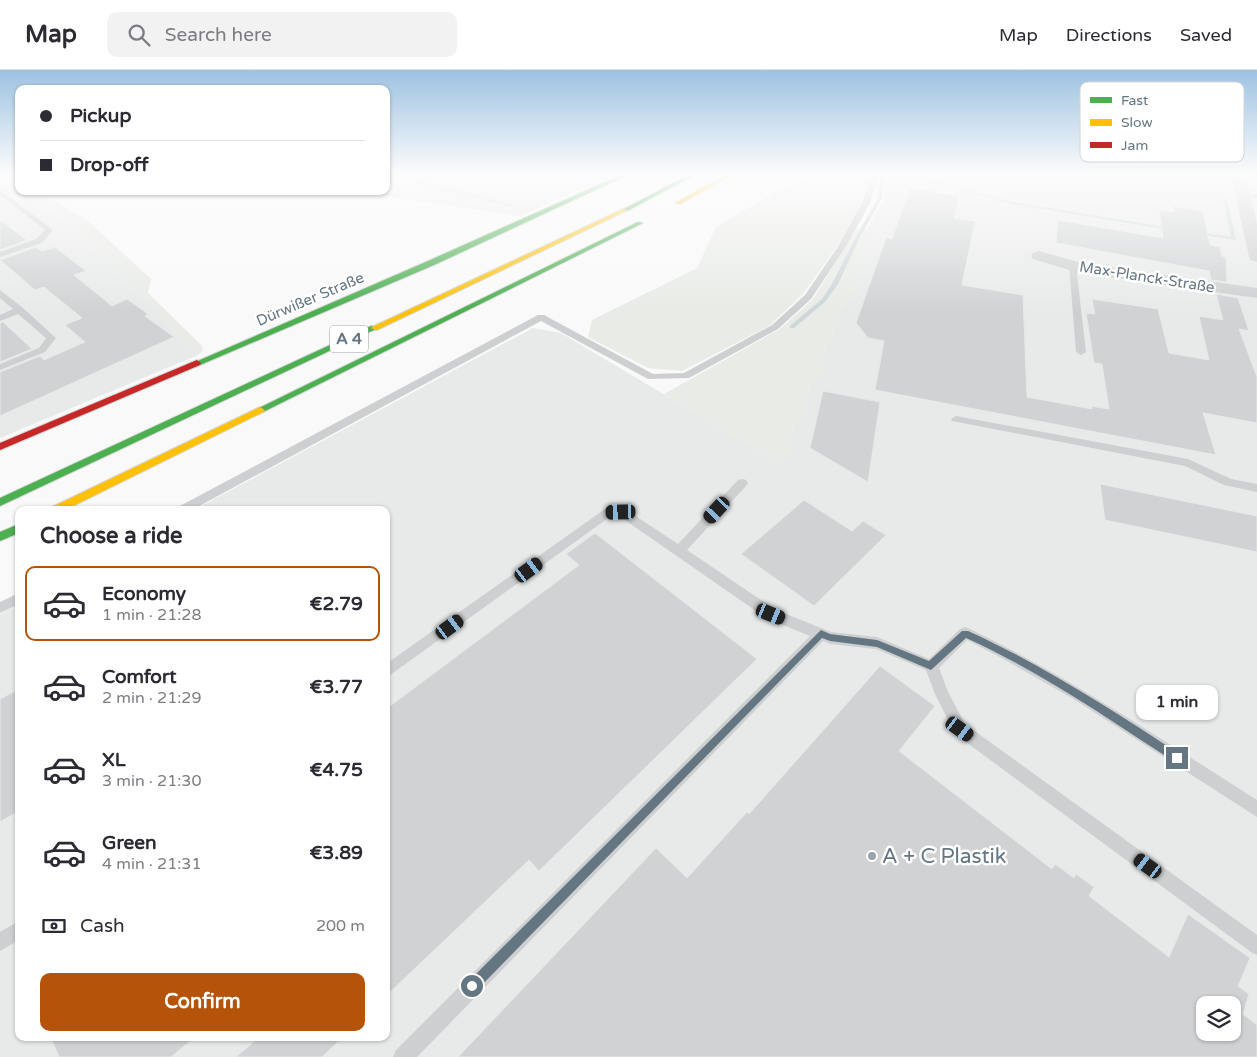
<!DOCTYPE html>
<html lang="en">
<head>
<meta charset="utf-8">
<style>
	body { margin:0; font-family:"Varela Round",sans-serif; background:#f2f2f3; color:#2b2b33; height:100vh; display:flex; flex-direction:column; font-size:19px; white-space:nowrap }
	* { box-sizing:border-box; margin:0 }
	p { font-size:16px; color:#7c7c81 }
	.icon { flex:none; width:28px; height:28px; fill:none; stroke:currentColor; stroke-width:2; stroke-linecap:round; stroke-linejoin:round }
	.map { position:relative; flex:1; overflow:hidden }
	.drawer { position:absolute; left:15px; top:436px; width:375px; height:535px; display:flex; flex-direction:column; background:#fff; border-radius:10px; box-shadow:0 1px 4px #0004 }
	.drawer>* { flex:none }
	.top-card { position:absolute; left:15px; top:15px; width:375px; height:110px; border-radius:10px; box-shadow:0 1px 4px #0004; display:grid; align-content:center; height:110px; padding:0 25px; background:#fff }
	.fabs { position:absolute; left:1196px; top:926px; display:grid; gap:10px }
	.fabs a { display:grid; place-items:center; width:45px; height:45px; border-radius:10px; background:#fff; box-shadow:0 1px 4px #0004; font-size:25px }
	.end { position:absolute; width:22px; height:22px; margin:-11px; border:6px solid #657683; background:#fff; box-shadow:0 0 0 2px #fff }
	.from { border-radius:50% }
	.bubble { position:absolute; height:35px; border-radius:10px; background:#fff; box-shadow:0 1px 4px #0004; font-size:16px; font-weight:700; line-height:35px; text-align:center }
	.car { position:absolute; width:15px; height:30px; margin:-15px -8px; border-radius:6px; box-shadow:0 0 4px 1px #0007; background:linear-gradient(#222 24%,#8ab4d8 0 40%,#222 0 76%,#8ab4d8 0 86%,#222 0) }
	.top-card b { display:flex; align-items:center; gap:18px; height:48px; font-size:19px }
	.top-card b+b { border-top:1px solid #e1e1e2 }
	.top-card i { width:12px; height:12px; background:#2b2b33 }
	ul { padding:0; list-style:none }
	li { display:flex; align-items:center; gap:15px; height:75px; margin:0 10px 8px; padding:0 15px; border:2px solid transparent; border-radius:10px }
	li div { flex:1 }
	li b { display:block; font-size:19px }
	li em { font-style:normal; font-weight:700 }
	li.on { border-color:#b45309 }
	li>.icon { width:45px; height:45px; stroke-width:1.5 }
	h2 { padding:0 25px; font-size:22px; line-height:60px }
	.pay { display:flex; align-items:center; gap:12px; height:55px; padding:0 25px; font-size:19px }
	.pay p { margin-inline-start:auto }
	.primary-button { display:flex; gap:10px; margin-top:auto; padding:10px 25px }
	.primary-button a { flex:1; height:58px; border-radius:10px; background:#b45309; color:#fff; font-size:20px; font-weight:700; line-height:58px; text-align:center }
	header { display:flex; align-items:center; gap:30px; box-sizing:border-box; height:70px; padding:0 25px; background:#fff; border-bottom:1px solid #e1e1e2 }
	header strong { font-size:24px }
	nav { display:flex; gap:28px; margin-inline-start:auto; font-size:18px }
	.search { width:350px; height:45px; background:#f2f2f3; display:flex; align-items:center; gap:12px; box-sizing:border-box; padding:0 18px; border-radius:10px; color:#7c7c81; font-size:19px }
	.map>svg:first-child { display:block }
</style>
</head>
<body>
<header>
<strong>Map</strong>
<div class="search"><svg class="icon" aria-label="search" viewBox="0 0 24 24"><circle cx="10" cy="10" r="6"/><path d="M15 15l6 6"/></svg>Search here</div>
<nav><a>Map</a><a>Directions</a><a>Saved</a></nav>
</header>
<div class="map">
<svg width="1257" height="987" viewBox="0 0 1257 987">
	<rect width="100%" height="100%" fill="#f9f9f9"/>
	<path fill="#e8e9e9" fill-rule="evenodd" d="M888,103h369v884h-1257v-443l19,-10v434h367v-528h-192l339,-182 28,5 220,131 94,-232 -9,-2 18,-31zM1205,935h27v27h-27z
		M0,113l71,40 127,132 -198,83z"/>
	<path fill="#e8ebe6" d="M425,103h182l8,1 -95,42 -143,-21z
		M818,103h54l-15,40 -21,35 -34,47 -33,31 -87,45 -34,-3 -60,-31 4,-17 105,-52 19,-41 63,-37z
		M0,105l19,8v8h16l50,27 66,61 -3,14 54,53 1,4 -5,5 -127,-132 -71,-40z
		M857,158l19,4 -95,233 -117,-71 116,-65 33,-30z"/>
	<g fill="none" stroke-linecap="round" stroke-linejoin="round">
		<path fill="#ced6d9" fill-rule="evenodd" d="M881,103h4l-3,25 -22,39 -22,47 -12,17 -32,27h-4v-2l32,-27 10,-15 24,-47 22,-39z
			M896,103h5l112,29 157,26 2,1 -2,1 -157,-26z
			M1223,129l4,1 9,40 -40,-6v-2h2l33,5z"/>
	</g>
	<path fill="#d0d2d3" stroke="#e8e8e8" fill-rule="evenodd" d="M910,118l49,8 -5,22 21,3 -13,64 61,10 4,102 65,12 -1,-3 18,3 -7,-45 -8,-1 -8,-50 9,1 -3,-15 66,10 11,44 40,7 -10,-44 24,4 -7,-26 22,4 11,33 -10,-2 18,48v46l-54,-10 13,42 -341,-65 9,-49 -16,-3 -12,-15 30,-85 6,1z
		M1173,136l30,5 7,34 10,2 2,9 4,1 1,25 -16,-2 -2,-9 -153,-28 2,-23 105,18 -4,-28 15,2z
		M0,150l27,20 -27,10z
		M36,177l6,4 13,-4 31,24 -12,4 38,31 15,-7 21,15 -3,2 29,21 -174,79v-44l40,-16 4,4 41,-18 -20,-17 17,-7 -38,-31 -9,3 -35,-30z
		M3,252l29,27 -32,13v-39z
		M823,321l57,11 -12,80 -58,-34z
		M1100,414l157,32v36l-152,-32z
		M804,430l48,31 11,-10 23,14 -72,71 -73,-52z
		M595,463l162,126 -218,212 -10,-11 -143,136v-287l193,-144 -13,-11z
		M880,596l55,40 -36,45 153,118 3,-5 19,14 2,-4 18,13 -5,9 80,61 19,-43 62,44 -12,28 11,8 -6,20 14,11v32h-799l198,-209 31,30 60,-66 2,2zM1205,935h27v27h-27z
		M19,619v122l-19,11v-123z
		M51,968h143l-23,19h-112z
		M258,968h84l-20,19h-86z"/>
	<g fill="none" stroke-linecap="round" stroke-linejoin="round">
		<defs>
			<path id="fast" d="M625,103h7l-198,92 -234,100h-6l-1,-2 235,-102z
				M692,103h7l-72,38 -5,-1z
				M638,152l5,1 -380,189h-6l-2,-2z
				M371,256l7,2 -378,178v-8z
				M19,454v9l-19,8v-9z"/>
			<path id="slow" d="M729,103h7l-56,31 -5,-1z
				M623,139l5,1 -251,120 -7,-2z
				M260,337l5,3 -2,2 -198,98h-14l1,-3z"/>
			<path id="jam" d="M197,290l4,3 -1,2 -200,85v-7z"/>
		</defs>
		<use href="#fast" stroke="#d5d6d7" stroke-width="2"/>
		<use href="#slow" stroke="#d5d6d7" stroke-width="2"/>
		<use href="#jam" stroke="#d5d6d7" stroke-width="2"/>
		<path stroke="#cbcccd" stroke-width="2" stroke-dasharray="1 1" stroke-linecap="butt" d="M416,112l97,24"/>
		<path fill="#cecfd0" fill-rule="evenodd" d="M873,103h6l-9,30 -25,45 -34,51 -33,30 -89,49 -41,1 -107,-58 -349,189h-16l2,-3 360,-192h6l109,59 31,-1 88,-48 33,-30 32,-47 25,-45z
			M0,120l53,40 -11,13 -42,14v-5l36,-13 9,-9 -45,-35z
			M1240,122l17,2v4l-17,-2z
			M1069,194l7,2 10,86 -5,3 -5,-3z
			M0,220l23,18 33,30 -11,14 -45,18v-6l39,-16 7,-10 -28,-24 -18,7v-6l13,-6 -13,-11z
			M956,346l232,43 43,20 26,5v8l-33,-7 -39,-19 -233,-45 -1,-2z
			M742,409l4,1 2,3 -2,3 -59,64 89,60 55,22 46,5 52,22 31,-30 5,-2 5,2c101,49 192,111 287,171v17l-185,-119 -74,-42 -31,-16 -28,28 9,24 17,32 292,211v20l-6,-3 -296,-218 -20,-40 -9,-24 -50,-21 -46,-5 -7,-3 -406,416h-24l3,-7 414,-414 -44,-18 -147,-102h-8l-225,162v-14l219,-155h20l53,35 60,-64z
			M19,523v11l-19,9v-11z
			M19,851v19l-19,11v-19z"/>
		<path fill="#cecfd0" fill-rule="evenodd" d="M1231,103h14l12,51v38l-6,-2 -2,-3z
			M1039,181l42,12 176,25v10l-178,-25 -46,-14 -2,-3 2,-3z"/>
		<use href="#fast" fill="#4caf50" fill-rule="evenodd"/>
		<use href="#slow" fill="#ffc107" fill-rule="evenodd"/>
		<use href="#jam" fill="#c62828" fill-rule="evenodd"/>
	</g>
	<linearGradient id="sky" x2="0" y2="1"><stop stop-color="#9dc2e2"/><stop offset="0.43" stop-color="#fcfcfc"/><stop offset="1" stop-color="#fcfcfc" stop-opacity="0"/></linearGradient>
	<rect width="1257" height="241" fill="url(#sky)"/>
	<path fill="#657683" d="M821,560l9,4 47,6 52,21 33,-30h6c75,34 144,79 213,124l1,3 -5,5 -4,-2c-67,-44 -134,-90 -207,-123l-35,32 -54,-23 -47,-6 -8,-3 -346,353 -4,2 -4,-2 -2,-5 2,-4z"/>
	<circle fill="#99a4ac" stroke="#fff" stroke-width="2" cx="872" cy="786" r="5"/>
	<g text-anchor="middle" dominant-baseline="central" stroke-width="5" stroke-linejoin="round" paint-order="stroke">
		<g font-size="15" fill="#657683" stroke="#fff">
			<text transform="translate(1147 207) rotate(9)">Max-Planck-Straße</text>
			<text transform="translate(310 229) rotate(-23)">Dürwißer Straße</text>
		</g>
		<rect fill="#fff" stroke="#939fa8" stroke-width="1" x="330" y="255.5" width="38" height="27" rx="4"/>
		<g font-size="16" font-weight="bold" fill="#657683">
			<text x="349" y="269">A 4</text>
		</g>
		<g font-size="21" fill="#657683" stroke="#fff" text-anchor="start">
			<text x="882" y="786">A + C Plastik</text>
		</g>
	</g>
	<rect x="1080" y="12" width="164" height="80" rx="8" fill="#fff" stroke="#d1d6da" stroke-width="1"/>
	<rect x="1090" y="27" width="22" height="6" fill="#4caf50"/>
	<rect x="1090" y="49" width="22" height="7" fill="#ffc107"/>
	<rect x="1090" y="72" width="22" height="6" fill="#c62828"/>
	<g font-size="14" fill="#657683">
		<text x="1121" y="35">Fast</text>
		<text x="1121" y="57">Slow</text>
		<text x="1121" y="80">Jam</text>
	</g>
</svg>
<div class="fabs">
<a><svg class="icon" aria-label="layers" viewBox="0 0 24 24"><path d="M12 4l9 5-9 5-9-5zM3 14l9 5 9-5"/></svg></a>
</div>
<i class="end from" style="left:472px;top:916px"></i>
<i class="end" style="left:1177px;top:688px"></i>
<div class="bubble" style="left:1136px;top:615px;width:82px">1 min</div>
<i class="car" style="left:717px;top:440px;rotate:223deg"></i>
<i class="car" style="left:621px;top:442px;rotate:268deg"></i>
<i class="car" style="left:529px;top:500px;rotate:54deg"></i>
<i class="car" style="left:771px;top:544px;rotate:112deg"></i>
<i class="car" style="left:450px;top:557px;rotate:54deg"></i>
<i class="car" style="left:960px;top:659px;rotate:126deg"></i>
<i class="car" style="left:1148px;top:796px;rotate:306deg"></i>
<div class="top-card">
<b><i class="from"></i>Pickup</b>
<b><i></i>Drop-off</b>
</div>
<section class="drawer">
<h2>Choose a ride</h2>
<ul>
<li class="on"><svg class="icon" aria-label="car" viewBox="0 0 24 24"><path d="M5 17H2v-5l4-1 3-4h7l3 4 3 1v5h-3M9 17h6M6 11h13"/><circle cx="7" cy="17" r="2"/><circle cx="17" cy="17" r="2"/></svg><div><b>Economy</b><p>1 min · 21:28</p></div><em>€2.79</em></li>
<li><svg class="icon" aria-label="car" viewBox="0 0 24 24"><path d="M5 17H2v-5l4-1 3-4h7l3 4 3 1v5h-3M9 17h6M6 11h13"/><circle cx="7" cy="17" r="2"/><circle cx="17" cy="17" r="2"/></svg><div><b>Comfort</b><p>2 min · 21:29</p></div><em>€3.77</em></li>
<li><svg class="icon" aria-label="car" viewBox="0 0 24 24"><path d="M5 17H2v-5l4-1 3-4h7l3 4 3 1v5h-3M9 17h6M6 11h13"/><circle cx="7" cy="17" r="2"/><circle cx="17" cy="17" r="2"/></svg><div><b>XL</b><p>3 min · 21:30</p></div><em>€4.75</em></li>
<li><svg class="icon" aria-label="car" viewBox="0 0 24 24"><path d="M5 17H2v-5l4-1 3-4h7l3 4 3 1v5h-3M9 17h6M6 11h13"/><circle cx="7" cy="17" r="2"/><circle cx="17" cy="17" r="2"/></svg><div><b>Green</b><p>4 min · 21:31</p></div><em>€3.89</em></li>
</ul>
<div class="pay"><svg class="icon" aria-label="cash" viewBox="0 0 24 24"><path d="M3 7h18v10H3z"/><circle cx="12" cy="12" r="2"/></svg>Cash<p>200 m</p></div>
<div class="primary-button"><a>Confirm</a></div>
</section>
</div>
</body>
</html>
